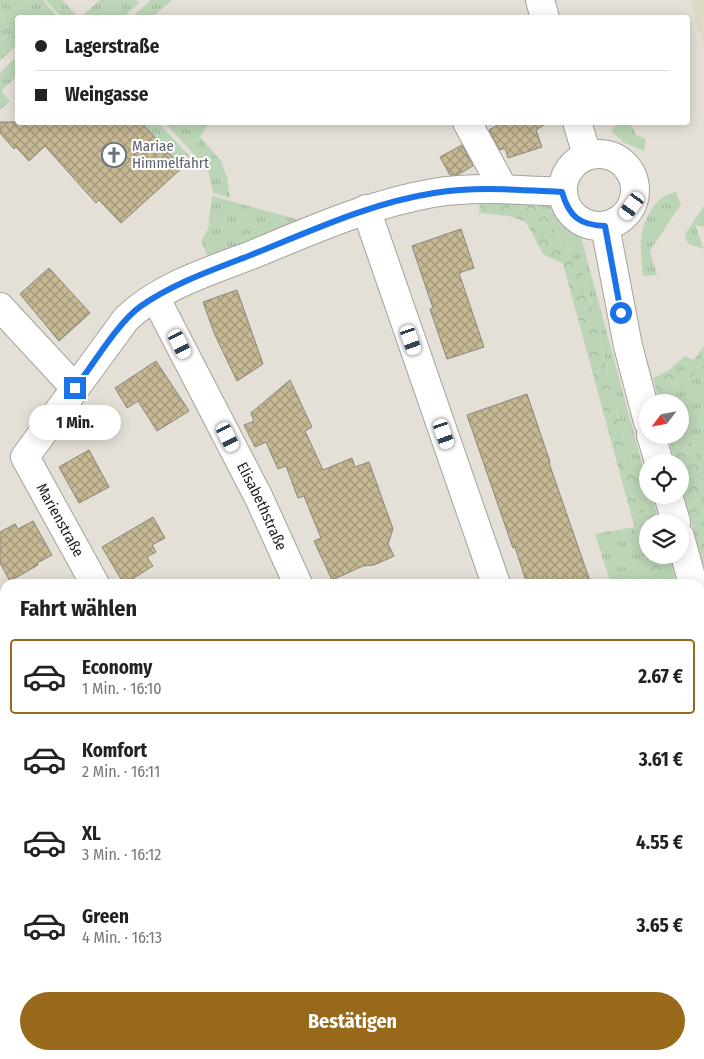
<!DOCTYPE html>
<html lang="de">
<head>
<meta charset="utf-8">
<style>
	body { margin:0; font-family:"Fira Sans Condensed",sans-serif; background:#f2f2f2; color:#222; height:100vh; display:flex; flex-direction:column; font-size:19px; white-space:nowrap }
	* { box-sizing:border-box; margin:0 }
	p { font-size:16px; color:#767676 }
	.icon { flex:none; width:28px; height:28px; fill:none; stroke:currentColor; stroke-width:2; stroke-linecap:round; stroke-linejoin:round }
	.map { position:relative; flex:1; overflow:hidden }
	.sheet { position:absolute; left:0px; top:579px; width:705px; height:481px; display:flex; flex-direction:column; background:#fff; border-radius:15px 15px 0 0; box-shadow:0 2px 12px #0003 }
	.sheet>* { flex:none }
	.banner { position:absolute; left:15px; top:15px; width:675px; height:110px; border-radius:5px; box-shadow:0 2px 12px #0003; display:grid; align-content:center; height:110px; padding:0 20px; background:#fff }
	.needle { width:32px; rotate:238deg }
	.controls { position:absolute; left:639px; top:394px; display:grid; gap:10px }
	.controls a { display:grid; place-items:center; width:50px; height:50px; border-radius:50%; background:#fff; box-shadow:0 2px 12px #0003; font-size:25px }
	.end { position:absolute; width:22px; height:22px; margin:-11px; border:6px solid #1a73e8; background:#fff; box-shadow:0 0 0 2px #fff }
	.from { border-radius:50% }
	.bubble { position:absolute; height:35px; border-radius:18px; background:#fff; box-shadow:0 2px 12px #0003; font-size:16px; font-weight:700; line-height:35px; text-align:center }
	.car { position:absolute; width:15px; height:30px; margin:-15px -8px; border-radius:6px; box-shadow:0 0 4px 1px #0007; background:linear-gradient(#fff 24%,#345 0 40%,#fff 0 76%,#345 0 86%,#fff 0) }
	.banner b { display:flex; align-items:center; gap:18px; height:48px; font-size:19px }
	.banner b+b { border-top:1px solid #e0e0e0 }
	.banner i { width:12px; height:12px; background:#222 }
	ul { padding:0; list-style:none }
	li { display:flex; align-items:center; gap:15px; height:75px; margin:0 10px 8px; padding:0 10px; border:2px solid transparent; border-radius:5px }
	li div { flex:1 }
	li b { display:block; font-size:19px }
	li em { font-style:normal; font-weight:700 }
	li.on { border-color:#98691a }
	li>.icon { width:45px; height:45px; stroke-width:1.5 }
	h2 { padding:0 20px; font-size:22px; line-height:60px }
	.button { display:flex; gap:10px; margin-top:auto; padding:10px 20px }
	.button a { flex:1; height:58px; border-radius:30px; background:#98691a; color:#fff; font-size:20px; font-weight:700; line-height:58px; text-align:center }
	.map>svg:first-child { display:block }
</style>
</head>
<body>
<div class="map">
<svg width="704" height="1059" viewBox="0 0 704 1059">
	<defs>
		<pattern id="grass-tufts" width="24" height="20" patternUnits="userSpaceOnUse" patternTransform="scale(1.25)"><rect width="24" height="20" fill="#bbd5b6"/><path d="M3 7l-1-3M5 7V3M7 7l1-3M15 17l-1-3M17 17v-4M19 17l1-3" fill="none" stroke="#a0b79c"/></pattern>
		<pattern id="forest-crowns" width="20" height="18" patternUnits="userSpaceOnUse" patternTransform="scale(1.25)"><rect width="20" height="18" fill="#bbd5b6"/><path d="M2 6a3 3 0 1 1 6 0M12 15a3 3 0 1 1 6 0" fill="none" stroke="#a0b79c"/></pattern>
		<pattern id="building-cross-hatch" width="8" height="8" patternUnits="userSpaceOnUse" patternTransform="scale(1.25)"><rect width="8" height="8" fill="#c7b994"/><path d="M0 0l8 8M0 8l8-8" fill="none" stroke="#a19678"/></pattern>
	</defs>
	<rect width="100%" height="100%" fill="#e4e0d7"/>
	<path fill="#ded8c7" d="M690,0h14v48z
		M341,1055h299l1,4h-297z"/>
	<path fill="url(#grass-tufts)" d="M0,0h43l13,15 -7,2 -31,1 -1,27 -17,16z
		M46,0h16l16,17c-18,1 -21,-4 -32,-17z
		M100,0h36l3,3 -15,14h-43z
		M151,0h21l-19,17h-21z
		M17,56v20l-16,15 9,10 -10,9v-37z
		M141,123h17l31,32 -1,7 -6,6z
		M165,123h44l-9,14 21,24 6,16 3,21 -17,-5 -5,-24z
		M618,123h12l6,12 10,4 -2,12 -21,-9 -12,-11z
		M676,192l5,12 -31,47 7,24 -14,1c-2,-25 -6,-42 7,-64 7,-12 13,-17 26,-20z
		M212,196l99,27 -101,39 -9,-21 7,-12z
		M549,199l9,15 23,23 66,245 1,13h3l8,27h-10l-23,-74 -42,-173 -38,-59 -10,-10z
		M704,206v21l-9,-2 9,24 -16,-5 -3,-10z
		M704,346v19l-28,8 -7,-3 16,-14 9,4z
		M704,371v111l-30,-98z
		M635,527l15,57h-39l-16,-50z
		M659,555h10l8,29h-10z
		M700,747l4,12v121l-4,-13z"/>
	<path fill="url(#forest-crowns)" d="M480,202l50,2 6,2 10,10 38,59 42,173 23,74h-1v33h11l8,29h-17l-87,-320 -20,-10 -17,-32 -17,-6 -30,-3z
		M704,365v6l-30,13 6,18h-21l-6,-24 16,-8 7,3z
		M680,403l24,79v86l-24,-88v-18h-5l-7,-27h12z
		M700,692l4,13v54l-4,-12z"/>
	<path fill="#bbd5b6" d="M367,1055h90l-9,4h-80z"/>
	<path fill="url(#building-cross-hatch)" stroke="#8a877e" d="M0,122h141l41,46 -61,55 -22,-23 -3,3 -51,-57 -16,15 -13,-14 -2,2 -14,-16z
		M497,122h52l-13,8 6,17 -34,11 -3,-10 -5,2 -11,-20 9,-5z
		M462,145l11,21 -16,9h-7l-10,-18z
		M461,229l13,39 -15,5 25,74 -37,12 -17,-50 3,-1 -21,-62z
		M49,268l41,45 -31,28 -39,-47z
		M237,290l26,74 -26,17 -22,-46 -12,-33z
		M156,361l33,50 -32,20 -19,-30 -11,7 -12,-20z
		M290,380l22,47 -7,4 18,39 29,-12 3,9 14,-5 24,67 -5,15 6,12 -20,9 -11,1 -31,14 -18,-39 7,-3 -17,-42 -6,2 -12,-32 -8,3 -12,-27 -11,5 -11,-22 10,-4 -3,-8z
		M527,394l23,68 -1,1 42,121h-64l-12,-37 -2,1 -46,-133z
		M89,450l20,37 -30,16 -20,-36z
		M153,517l12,21 -13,7 4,7 -9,5 6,9 -29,18 -22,-37z
		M33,521l19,34 -15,8 1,2 -28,16 -10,-18v-31l15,-8 3,5z"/>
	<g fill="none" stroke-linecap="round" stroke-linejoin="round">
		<defs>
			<g id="minor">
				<path d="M540,0l5,18"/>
				<path d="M467,122l36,66"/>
				<path d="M577,122l10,33"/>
				<circle cx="599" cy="190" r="36"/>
				<path d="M366,209l130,375"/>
				<path d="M605,226l23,120 20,76"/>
				<path id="s1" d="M155,297l104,201 39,86"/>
				<path d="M0,307l75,81"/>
				<path d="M651,435l8,27"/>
				<path d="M668,495l8,27"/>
				<path d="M680,537l13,47"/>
				<path d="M95,584l-70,-127 101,-138c34,-33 84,-48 128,-65 58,-24 116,-50 179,-61 42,-7 88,-3 129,-1"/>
				<path d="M700,608l4,14"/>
				<path d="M194,1055l3,4"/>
				<path d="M654,1055l2,4"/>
			</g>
		</defs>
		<use href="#minor" stroke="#a5a299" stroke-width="30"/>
		<use href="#minor" stroke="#fff" stroke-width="28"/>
	</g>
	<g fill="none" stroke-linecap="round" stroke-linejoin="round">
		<path stroke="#1a73e8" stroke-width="6" d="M75,388c18,-23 43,-66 66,-82 33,-23 74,-37 110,-51 60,-24 119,-52 183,-62 42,-7 86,-3 128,-1 7,25 18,33 43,34l16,87"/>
	</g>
	<defs>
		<symbol id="church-ring" viewBox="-11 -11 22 22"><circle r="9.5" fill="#fff" stroke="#6b7280" stroke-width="1.5"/><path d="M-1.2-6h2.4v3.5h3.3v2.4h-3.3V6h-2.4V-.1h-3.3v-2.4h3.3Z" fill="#6b7280"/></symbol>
	</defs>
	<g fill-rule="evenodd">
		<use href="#church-ring" x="100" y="141" width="28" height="28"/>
	</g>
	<g text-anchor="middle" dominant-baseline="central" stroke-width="4" stroke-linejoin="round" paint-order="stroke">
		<g font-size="15" fill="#5b616d" stroke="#fff" text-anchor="start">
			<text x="132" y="146">Mariae<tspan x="132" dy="17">Himmelfahrt</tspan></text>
		</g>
		<g font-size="15" fill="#21201d" stroke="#fff">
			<text stroke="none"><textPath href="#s1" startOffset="235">Elisabethstraße</textPath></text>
			<text transform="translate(60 520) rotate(61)">Marienstraße</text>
		</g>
	</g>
</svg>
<div class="controls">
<a><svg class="needle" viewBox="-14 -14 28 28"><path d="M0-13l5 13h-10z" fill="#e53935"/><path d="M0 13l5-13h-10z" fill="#767676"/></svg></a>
<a><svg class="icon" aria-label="locate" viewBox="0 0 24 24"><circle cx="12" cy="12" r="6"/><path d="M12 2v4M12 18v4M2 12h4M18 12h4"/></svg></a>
<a><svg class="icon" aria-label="layers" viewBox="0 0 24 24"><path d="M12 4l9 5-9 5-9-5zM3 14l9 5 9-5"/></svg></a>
</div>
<i class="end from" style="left:621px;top:313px"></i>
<i class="end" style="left:75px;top:388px"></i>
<div class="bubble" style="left:29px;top:405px;width:92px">1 Min.</div>
<i class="car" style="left:632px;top:206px;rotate:216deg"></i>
<i class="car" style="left:411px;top:340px;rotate:161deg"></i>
<i class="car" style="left:180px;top:344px;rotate:153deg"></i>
<i class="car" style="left:444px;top:434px;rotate:161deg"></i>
<i class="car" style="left:228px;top:437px;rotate:153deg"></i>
<div class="banner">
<b><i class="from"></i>Lagerstraße</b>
<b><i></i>Weingasse</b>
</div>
<section class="sheet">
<h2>Fahrt wählen</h2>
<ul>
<li class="on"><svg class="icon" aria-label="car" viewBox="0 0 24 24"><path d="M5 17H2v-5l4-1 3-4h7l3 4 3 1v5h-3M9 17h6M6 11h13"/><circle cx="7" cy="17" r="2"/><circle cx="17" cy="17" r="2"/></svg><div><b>Economy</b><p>1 Min. · 16:10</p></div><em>2.67 €</em></li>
<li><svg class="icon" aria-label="car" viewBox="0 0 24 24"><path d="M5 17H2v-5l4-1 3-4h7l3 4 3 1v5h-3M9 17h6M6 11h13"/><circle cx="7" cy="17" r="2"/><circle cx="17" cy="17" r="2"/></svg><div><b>Komfort</b><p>2 Min. · 16:11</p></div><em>3.61 €</em></li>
<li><svg class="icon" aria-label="car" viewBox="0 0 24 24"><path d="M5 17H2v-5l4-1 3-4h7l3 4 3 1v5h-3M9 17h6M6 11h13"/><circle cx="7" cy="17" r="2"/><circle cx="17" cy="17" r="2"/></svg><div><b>XL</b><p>3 Min. · 16:12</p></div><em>4.55 €</em></li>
<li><svg class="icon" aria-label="car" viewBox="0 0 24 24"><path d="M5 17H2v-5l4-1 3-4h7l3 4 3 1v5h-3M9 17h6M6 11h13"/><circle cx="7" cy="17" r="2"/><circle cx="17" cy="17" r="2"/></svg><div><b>Green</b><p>4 Min. · 16:13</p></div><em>3.65 €</em></li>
</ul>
<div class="button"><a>Bestätigen</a></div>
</section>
</div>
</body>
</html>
